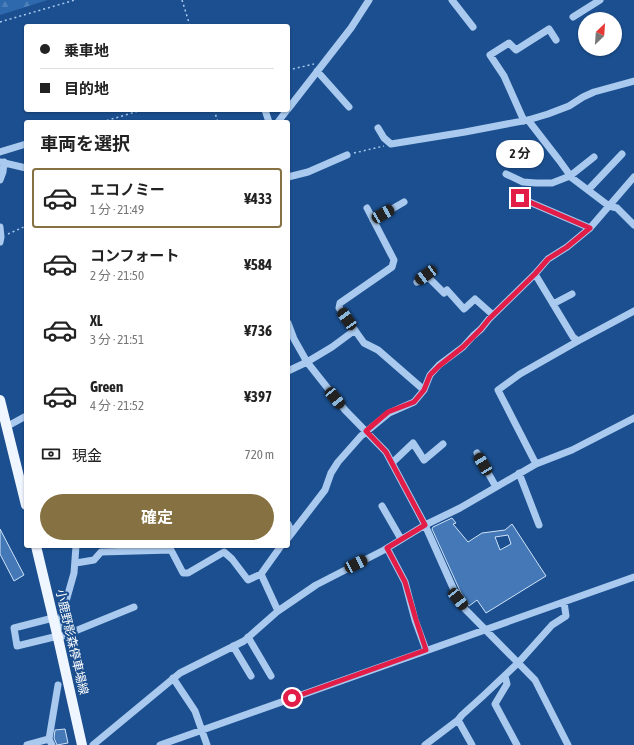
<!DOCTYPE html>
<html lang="ja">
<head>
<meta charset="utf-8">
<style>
	body { margin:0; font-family:"Asap Condensed","Noto Sans JP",sans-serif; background:#f2f2f2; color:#222; height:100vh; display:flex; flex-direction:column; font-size:15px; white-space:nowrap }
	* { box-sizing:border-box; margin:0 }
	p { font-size:13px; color:#767676 }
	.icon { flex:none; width:22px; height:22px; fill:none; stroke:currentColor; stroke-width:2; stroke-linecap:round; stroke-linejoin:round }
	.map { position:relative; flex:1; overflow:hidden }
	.panel { position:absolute; left:24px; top:120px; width:266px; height:428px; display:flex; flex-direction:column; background:#fff; border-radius:4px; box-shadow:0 1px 3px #0004 }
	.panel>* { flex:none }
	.top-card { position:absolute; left:24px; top:24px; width:266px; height:88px; border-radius:4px; box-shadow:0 1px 3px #0004; display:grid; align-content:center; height:88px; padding:0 16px; background:#fff }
	.needle { width:26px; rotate:25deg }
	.buttons { position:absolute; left:578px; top:12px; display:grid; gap:8px }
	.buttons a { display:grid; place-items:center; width:44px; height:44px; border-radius:50%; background:#fff; box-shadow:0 1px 3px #0004; font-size:20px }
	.end { position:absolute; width:18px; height:18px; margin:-9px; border:5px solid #e11d48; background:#fff; box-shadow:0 0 0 2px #fff }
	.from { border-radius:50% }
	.bubble { position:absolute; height:28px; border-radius:14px; background:#fff; box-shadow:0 1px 3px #0004; font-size:13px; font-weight:700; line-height:28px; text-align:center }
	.car { position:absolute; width:12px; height:24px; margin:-12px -6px; border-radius:5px; box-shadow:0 0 3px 1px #0007; background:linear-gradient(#222 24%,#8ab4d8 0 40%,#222 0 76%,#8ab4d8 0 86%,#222 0) }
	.top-card b { display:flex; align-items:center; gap:14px; height:38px; font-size:15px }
	.top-card b+b { border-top:1px solid #e0e0e0 }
	.top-card i { width:10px; height:10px; background:#222 }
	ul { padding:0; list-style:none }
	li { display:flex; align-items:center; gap:12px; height:60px; margin:0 8px 6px; padding:0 8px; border:2px solid transparent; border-radius:4px }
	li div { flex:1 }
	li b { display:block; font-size:15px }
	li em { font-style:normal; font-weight:700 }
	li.selected { border-color:#857141 }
	li>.icon { width:36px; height:36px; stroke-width:1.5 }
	h2 { padding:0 16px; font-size:18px; line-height:48px }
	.pay { display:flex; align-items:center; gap:10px; height:44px; padding:0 16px; font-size:15px }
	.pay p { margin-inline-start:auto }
	.button { display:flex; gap:8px; margin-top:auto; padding:8px 16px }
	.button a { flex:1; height:46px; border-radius:24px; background:#857141; color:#fff; font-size:16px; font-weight:700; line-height:46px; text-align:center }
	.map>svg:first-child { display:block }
</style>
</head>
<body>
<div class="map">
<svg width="634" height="745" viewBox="0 0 634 745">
	<defs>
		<pattern id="forest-firs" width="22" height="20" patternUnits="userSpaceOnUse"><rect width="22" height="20" fill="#2e69ad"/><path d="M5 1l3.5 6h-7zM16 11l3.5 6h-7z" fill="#4d80b9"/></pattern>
	</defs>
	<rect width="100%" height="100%" fill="#1b4f8f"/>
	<path fill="url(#forest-firs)" d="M0,0h48l-48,15z"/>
	<path fill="#4478b7" stroke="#cfe3fa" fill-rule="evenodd" d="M452,518l4,5 -3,1 15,18 14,-9 23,-3 7,-6 34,52 -60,37 -9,-13 -8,6 -8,-13 -29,-64 1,-2zM508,535l3,9 -11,6 -5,-13z
		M0,529l24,46 -10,6 -14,-27z
		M65,729l3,14 -11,2 -3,-7 1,-8z"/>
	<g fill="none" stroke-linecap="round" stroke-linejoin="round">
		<path stroke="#a9c9ee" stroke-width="1.5" stroke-dasharray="2 3" stroke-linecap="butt" d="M182,0l8,26
			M0,22l75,-22
			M288,70l26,-6
			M214,110l4,12
			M102,122l40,-12
			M354,153l30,-7
			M8,234l18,-8"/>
		<path stroke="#a9c9ee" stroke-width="7" d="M452,0l21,27
			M573,17l27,-17
			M317,71l32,36
			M288,109l63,-81 18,-28
			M265,110l4,12
			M528,120l31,40 13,18 37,28 8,2 17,17
			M524,121l-20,-45 -14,-21 19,-12 7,7 33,-21 7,11
			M278,122l9,-12
			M378,128l6,10 7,6 74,-12 63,-12 20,-6 21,-8 14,-9 11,-5 40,-11
			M0,152l26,-8
			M0,162l26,6
			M506,174l17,8 13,1h16l18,-7 24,-19
			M288,177l20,-5 39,-17
			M0,180l3,-8 1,-10
			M588,190l34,-36
			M520,198l70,30
			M367,208l27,52 -2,7 -52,36 -1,5 25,35 14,7 46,40
			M373,220l31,-18
			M0,227l1,10 -1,5
			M535,274l38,63 5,4 -58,33 -22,16 38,74
			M417,282l9,-7 18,18 3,-3 17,19 11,-10 18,16
			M553,304l19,-10
			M288,323l6,16 13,23 38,48 41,42 39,73 33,74 7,10 70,71 33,65
			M578,341l56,-30
			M288,371l19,-9 25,-15 23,-17
			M6,427l20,-11
			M477,453l19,34
			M392,463l21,-20 11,17 19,-16
			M519,473l20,52
			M382,506l19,33
			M288,524l4,9
			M288,538l37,-48 6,-17 7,-11 23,-26 28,-23 25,-11 10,-12 6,-15 9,-10 24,-18 10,-11 8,-7 8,-10 46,-45 13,-15 19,-12 23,-19 44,-51
			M387,548l18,34 10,38 11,30
			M76,563l18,-3 7,-8 70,-2 12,23h5l36,-21 8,7 16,21 13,-6 20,-28
			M261,574l17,37
			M53,618l-39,10 3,18 41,-10
			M57,633l17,-60 2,-27
			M248,637l23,39
			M58,638l76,-31
			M233,646l18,30
			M505,676l2,8 -12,20 22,41
			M173,678l22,33 12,34
			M458,720l14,25
			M27,745l22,-6
			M52,745l-3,-6 9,-54
			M93,745l87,-72 64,-32 34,-30 38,-26 68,-35 41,-25 35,-17 76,-44 36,-14 62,-32
			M160,745l474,-168
			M425,745l33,-25 4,-5 21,-19 35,-33 34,-38 14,-9 -2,-14"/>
		<path stroke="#f0f6ff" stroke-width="10" d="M0,400l26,105
			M36,546l22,92 24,107"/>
	</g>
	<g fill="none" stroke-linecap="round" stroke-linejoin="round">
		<path stroke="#e11d48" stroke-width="5" d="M292,698l134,-48 -10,-30 -11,-38 -18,-34 38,-23 -39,-73 -20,-21 22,-19 26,-10 10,-12 6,-15 9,-9 24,-19 18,-18 8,-10 46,-45 13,-15 19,-12 23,-19 -70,-30"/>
	</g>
	<g text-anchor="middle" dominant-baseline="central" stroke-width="4" stroke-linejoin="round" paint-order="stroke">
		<g font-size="12" fill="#fff" stroke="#1b4f8f">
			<text transform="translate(72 642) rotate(77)">小鹿野影森停車場線</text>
		</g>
	</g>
</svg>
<div class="buttons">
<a><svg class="needle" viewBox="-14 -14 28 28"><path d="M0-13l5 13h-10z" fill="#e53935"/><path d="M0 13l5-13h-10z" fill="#767676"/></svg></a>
</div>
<i class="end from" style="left:292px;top:698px"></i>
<i class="end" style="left:520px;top:198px"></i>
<div class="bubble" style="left:496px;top:140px;width:48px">2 分</div>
<i class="car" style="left:383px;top:214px;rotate:60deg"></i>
<i class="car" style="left:426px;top:275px;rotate:234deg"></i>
<i class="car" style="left:347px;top:319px;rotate:325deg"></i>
<i class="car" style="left:335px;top:398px;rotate:141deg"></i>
<i class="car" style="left:483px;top:464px;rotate:329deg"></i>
<i class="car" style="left:356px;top:564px;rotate:63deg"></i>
<i class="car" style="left:458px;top:599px;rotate:142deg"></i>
<div class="top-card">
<b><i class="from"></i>乗車地</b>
<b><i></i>目的地</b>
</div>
<section class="panel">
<h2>車両を選択</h2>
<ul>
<li class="selected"><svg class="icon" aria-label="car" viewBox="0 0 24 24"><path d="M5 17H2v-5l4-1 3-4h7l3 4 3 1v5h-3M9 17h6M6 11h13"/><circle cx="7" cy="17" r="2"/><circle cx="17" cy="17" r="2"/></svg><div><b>エコノミー</b><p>1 分 · 21:49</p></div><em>¥433</em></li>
<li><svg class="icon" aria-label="car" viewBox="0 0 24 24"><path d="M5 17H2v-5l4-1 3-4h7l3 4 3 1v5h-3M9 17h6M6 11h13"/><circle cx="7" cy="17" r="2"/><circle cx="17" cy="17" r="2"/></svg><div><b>コンフォート</b><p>2 分 · 21:50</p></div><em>¥584</em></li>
<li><svg class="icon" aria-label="car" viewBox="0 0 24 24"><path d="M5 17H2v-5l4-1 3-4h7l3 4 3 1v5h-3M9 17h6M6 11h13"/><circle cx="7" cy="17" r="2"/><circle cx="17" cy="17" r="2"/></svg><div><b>XL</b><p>3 分 · 21:51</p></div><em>¥736</em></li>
<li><svg class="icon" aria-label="car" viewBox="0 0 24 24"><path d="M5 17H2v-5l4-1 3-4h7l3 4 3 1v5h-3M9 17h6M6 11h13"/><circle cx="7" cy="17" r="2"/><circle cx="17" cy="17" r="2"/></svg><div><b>Green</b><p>4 分 · 21:52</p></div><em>¥397</em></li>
</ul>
<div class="pay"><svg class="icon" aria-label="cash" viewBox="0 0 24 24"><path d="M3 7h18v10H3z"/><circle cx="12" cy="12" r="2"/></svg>現金<p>720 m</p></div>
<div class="button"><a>確定</a></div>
</section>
</div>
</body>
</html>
